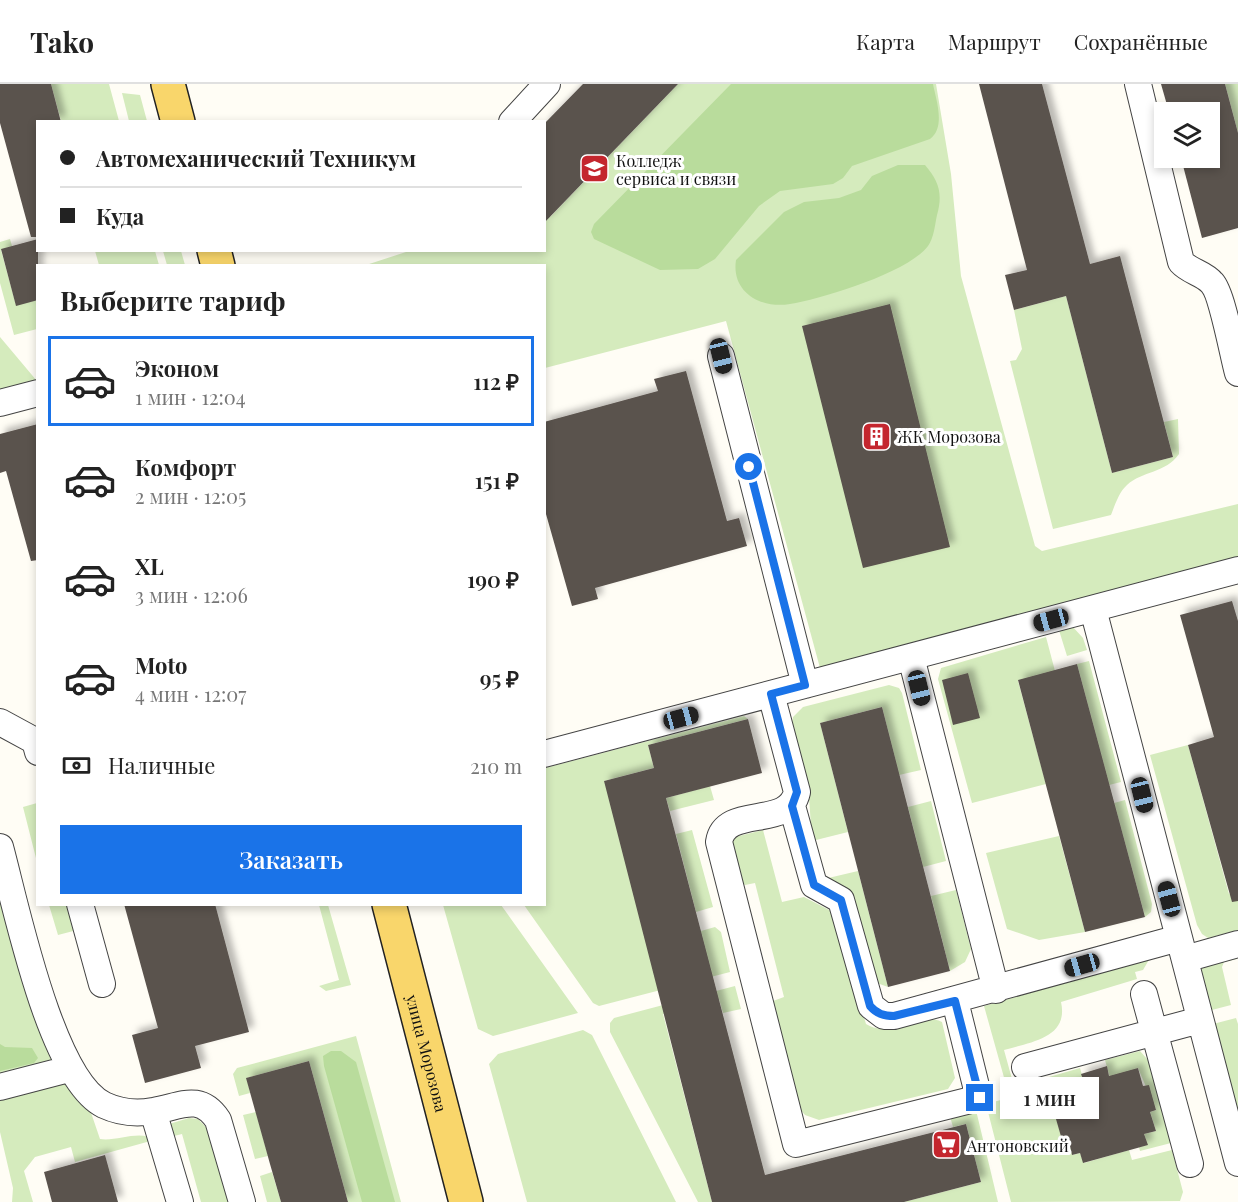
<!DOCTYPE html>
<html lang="ru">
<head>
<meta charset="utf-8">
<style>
	body { margin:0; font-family:"Playfair Display",serif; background:#f2f2f2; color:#222; height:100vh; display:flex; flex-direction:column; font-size:22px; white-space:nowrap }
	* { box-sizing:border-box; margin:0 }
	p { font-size:20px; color:#767676 }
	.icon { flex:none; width:33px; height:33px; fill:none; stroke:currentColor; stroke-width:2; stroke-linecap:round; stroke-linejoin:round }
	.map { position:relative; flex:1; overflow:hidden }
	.sheet { position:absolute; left:36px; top:180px; width:510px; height:642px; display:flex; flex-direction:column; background:#fff; border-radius:0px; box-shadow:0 3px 9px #0003 }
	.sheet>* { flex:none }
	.guide { position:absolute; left:36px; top:36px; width:510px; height:132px; border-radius:0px; box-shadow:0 3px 9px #0003; display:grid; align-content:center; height:132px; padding:0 24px; background:#fff }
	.tools { position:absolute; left:1154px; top:18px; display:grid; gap:12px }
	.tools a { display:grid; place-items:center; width:66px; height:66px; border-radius:0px; background:#fff; box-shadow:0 3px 9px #0003; font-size:30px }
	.end { position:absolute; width:27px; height:27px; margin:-14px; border:8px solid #1a73e8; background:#fff; box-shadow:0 0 0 3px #fff }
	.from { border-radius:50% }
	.bubble { position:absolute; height:42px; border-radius:0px; background:#fff; box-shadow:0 3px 9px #0003; font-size:20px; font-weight:600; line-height:42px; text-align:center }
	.car { position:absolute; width:18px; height:36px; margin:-18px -9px; border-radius:8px; box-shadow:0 0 4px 2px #0007; background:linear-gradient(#222 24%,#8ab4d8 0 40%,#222 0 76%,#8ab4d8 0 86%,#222 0) }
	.guide b { display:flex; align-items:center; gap:21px; height:57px; font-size:22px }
	.guide b+b { border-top:2px solid #e0e0e0 }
	.guide i { width:15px; height:15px; background:#222 }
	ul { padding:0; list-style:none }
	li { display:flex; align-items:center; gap:18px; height:90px; margin:0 12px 9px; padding:0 12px; border:3px solid transparent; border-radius:0px }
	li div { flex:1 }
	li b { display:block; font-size:22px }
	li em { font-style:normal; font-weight:600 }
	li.current { border-color:#1a73e8 }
	li>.icon { width:54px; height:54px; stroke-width:1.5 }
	h2 { padding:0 24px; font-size:27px; line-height:72px }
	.pay { display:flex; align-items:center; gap:15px; height:66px; padding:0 24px; font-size:22px }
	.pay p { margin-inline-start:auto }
	.action { display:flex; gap:12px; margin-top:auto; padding:12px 24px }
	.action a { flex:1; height:69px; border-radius:0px; background:#1a73e8; color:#fff; font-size:24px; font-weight:600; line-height:69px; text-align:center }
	header { display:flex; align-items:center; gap:36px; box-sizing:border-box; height:84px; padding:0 30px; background:#fff; border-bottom:2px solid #e0e0e0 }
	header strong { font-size:28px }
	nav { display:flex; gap:33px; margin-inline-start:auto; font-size:21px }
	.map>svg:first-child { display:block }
</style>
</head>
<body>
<header>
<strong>Tako</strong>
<nav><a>Карта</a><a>Маршрут</a><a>Сохранённые</a></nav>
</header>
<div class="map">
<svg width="1238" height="1118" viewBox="0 0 1238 1118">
	<defs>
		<filter id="shadow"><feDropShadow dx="5.5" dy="-5.5" stdDeviation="3" flood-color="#0004"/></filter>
	</defs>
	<rect width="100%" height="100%" fill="#fffdf5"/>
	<path fill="#d5ebbd" d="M51,0h58l10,37h-58z
		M678,0h258l15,90 10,102 74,270 7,5 196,-47v53l-418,111 -94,-347 -181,47 -1,-102h-181l46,-15 135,-1 1,-31 6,-3z
		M1225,0h13v49z
		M122,9l18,2 7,26h-18z
		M10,155l2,7 -11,4 15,55 21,-5v29l-23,6 -14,-52v-41z
		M95,167h60l4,14h-60z
		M163,167h18l4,14h-18z
		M1066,212l46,177 61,-16 -9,-35 14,-3 1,35c-13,19 -37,17 -52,31 -8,7 -12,20 -16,30l-58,14 -43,-168 6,-1 6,-11 -8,-39z
		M0,253l37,44 -37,17z
		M1072,542l11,12 4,12 -20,6 -9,-29z
		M1046,553l9,34 -37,10 28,103 -74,19 -34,-124 3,-11z
		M1089,577l32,121 -12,3 -32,-121z
		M889,601l10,3 3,5 19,77 -22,5 -17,-68 -62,16 28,109 -36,9 -3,-44 -17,-74 1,-6 10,-10z
		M744,632l4,3 -100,26 6,23 -50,13 97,150 14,-4 6,5 9,40 -131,34 -6,-3 -69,-98 20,-1 1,-136z
		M1188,661l41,149 9,-2v38l-30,8 -6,-4 -5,-9 -47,-170z
		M710,702l4,14 -44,11 -4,-13z
		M1125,716l27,104 -1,8 -6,5 -31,-114z
		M931,717l15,60 -23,6 -15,-60z
		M37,719h1l-1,59 -14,-55z
		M692,746l21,77 -17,5 -20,-78z
		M763,746l19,72 22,-5 29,15 33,112c23,15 52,-14 76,-2l13,56 -7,11 -129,31 -14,-5 -5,-6 -27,-108 11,-4 -29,-114 -10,2 -4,-3 -10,-39 4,-6z
		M1059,752l26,96 -46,8 -32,-11 -21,-76z
		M858,787l30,116 -11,-4 -53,-104z
		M0,788l59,193 -59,13z
		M956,806l15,59 -6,13 -15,9 -19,-75z
		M49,821h25l7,24 -23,6z
		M319,821h9l23,80 -25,6 -7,-5 20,-6z
		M443,821h58l77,108 -85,23 -15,-7z
		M1235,867l2,8 -13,3 -2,5 9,38 -23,6 -10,-40 3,-11z
		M1150,874l-7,12 -8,2 2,7 -76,23c8,36 -30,40 -57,48l8,29 -7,2 -21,-75z
		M735,902l6,23 -18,4 -4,-14 -56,15 49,188h-14l-88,-170v-9l4,-5z
		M1236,934l2,6v95l-25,-95z
		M583,946l9,5 84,167h-149l-38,-138 9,-10z
		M356,952l45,166h-53l-39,-141 -62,17 3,15 -11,3 -6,-22 4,-6z
		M1140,967l8,9 23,83 -31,8 -1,-4 8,-2 -3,-11 12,-3 -6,-19 6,-2 -18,-42 -27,14 -6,-22z
		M1080,984l4,14 -30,10 6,19 -5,1 7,27 6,-1 4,17 8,-2 4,10 45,-13 3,10 40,-10 11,42 -3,9 -169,1 -25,-98 48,-13 1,-10z
		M69,990l16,21 15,44c16,3 41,-10 54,1l-79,22 -4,-15 -36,10 -11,14 9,31h-21l1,-14 -13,-56v-41z
		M975,1022l23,96h-94l77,-20 -15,-58 -13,3 -4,-14z
		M256,1028l12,44 -13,3 -12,-44z
		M189,1034l9,1 9,9 21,74h-27l-19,-68 -12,3 -1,-13z
		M272,1088l9,30h-14l-7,-26z"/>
	<path fill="#b9dc9c" d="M731,0h202c3,16 13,43 -3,55l-78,27 -9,12 -10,6 -53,7 -21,15 -44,53 -17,10 -38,1 -66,-31 -3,-7 3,-8z
		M898,81h27c14,16 18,29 12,50 -2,9 -3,23 -9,31 -19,26 -106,53 -138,58 -29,5 -59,-12 -54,-44l48,-48 20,-10 35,-4 22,-8 11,-14z
		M0,960l5,3 27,1 6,10 -4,5 -34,8z
		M331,967h10l15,11 39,140h-33l-38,-136 -1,-10z"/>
	<path fill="#5a524d" filter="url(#shadow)" d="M0,0h51l10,38h-23v115h-7l-31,-114z
		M583,0h95l-134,139v-99z
		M979,0h63l48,180 30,-8 53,201 -61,16 -46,-177 -52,14 -9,-35 22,-5z
		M1161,0h64l13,49v95l-36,10 -21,-80h28v-46h-40z
		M38,155v61l-22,6 -15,-57z
		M890,220l60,243 -87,21 -61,-242z
		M686,287l41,150 12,-3 8,28 -152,42 3,11 -26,7 -28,-99v-85l114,-31 -4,-12z
		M38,340v136l-7,1 -25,-90 -6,2v-39z
		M1232,517l6,20v280l-6,1 -44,-157 26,-8 -34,-122z
		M1077,580l68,253 -60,15 -67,-252z
		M968,589l12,45 -27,7 -11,-45z
		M882,623l68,264 -62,16 -68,-264z
		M748,635l14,54 -96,25 99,377 201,-51 15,58 -77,20h-192l-108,-421 50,-13 -6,-23z
		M124,820h91l34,128 -54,14 6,22 -56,15 -13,-48 26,-7z
		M309,977l39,141h-67l-11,-38 -24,-86z
		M1107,982l2,10 29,-8 5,18 6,-1 7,25 -6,2 6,19 -12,3 4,11 -65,18 -3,-10 -8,2 -4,-17 -6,2 -8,-28 6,-1 -6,-20 30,-9 -3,-8z
		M105,1071l13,47h-66l-8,-30z"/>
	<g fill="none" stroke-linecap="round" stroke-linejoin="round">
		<defs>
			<path id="minor" d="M1138,0l43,178c9,10 23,11 31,21 10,10 21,72 26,90
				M512,38l35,-38
				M721,272l84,329
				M0,319l38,-10
				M1093,525l145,554
				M911,573l85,333
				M771,610l26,98c-8,38 -72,12 -78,50l77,302 183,-46 -24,-97
				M0,638l35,19 3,11
				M544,670l694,-184
				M792,722l22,79 27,15 30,106 13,10h10l285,-78
				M0,763c16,59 51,232 104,258 15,7 33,9 49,6 27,-4 46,-19 65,9l24,82
				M80,820l22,80
				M1185,875l53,-15
				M1144,910l46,170
				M1025,983l175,-47
				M0,1003l69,-18
				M153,1027l27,91"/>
			<g id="major">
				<path d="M168,0l10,38"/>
				<path d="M214,166l4,16"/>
				<path id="s1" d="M389,820l77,298"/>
			</g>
		</defs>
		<use href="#minor" stroke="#444" stroke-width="28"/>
		<use href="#major" stroke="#222" stroke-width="36"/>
		<use href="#minor" stroke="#fff" stroke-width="26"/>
		<use href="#major" stroke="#f9d66b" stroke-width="33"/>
	</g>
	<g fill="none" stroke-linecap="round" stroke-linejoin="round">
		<path stroke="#1a73e8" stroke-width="8" d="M749,383l56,218 -34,9 26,98 -5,14 22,79 27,15 29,106c7,8 14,10 24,10l61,-15 25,97"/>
	</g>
	<defs>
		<symbol id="university-square" viewBox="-11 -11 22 22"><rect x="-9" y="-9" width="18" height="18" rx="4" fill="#c4262e" stroke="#fff"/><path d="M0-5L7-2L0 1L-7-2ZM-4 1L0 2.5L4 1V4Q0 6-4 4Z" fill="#fff"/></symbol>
		<symbol id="building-square" viewBox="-11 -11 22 22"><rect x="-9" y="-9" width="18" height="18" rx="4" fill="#c4262e" stroke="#fff"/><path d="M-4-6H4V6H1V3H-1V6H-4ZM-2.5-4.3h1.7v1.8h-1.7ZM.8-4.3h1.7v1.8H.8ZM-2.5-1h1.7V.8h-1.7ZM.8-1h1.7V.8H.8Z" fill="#fff"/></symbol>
		<symbol id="supermarket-square" viewBox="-11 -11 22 22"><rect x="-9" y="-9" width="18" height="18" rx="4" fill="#c4262e" stroke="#fff"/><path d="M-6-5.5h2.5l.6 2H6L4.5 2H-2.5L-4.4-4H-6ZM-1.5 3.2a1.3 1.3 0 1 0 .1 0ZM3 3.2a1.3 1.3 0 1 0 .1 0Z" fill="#fff"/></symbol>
	</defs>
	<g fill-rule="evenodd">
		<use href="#university-square" x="578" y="68" width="33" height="33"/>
		<use href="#building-square" x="860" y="336" width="33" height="33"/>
		<use href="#supermarket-square" x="930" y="1044" width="33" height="33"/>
	</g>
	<g text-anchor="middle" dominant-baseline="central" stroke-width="6" stroke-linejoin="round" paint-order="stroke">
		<g font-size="16" fill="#111" stroke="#fff" text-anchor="start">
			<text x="616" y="76">Колледж<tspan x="616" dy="18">сервиса и связи</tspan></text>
			<text x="897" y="352">ЖК Морозова</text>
			<text x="967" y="1061">Антоновский</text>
		</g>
		<g font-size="16" fill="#111" stroke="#fff">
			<text stroke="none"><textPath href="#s1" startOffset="154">улица Морозова</textPath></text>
		</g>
	</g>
</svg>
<div class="tools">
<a><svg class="icon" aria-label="layers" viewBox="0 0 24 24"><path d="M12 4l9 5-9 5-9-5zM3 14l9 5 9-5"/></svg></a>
</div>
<i class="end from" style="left:749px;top:383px"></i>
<i class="end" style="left:980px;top:1014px"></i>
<div class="bubble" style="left:1000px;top:993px;width:99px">1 мин</div>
<i class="car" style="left:721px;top:272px;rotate:166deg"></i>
<i class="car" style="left:1051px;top:536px;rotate:255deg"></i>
<i class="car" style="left:919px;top:604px;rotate:166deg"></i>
<i class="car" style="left:681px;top:634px;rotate:75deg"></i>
<i class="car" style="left:1142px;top:711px;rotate:166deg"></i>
<i class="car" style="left:1169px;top:815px;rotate:345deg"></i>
<i class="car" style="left:1082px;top:881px;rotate:254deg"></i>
<div class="guide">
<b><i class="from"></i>Автомеханический Техникум</b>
<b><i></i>Куда</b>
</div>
<section class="sheet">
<h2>Выберите тариф</h2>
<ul>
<li class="current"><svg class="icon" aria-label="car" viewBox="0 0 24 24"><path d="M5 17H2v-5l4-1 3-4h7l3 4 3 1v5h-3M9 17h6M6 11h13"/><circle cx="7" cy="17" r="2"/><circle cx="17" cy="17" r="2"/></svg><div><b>Эконом</b><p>1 мин · 12:04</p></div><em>112 ₽</em></li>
<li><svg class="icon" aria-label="car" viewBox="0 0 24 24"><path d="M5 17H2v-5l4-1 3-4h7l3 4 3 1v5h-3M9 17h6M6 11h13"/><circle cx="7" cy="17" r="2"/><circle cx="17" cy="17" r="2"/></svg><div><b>Комфорт</b><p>2 мин · 12:05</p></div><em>151 ₽</em></li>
<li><svg class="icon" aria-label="car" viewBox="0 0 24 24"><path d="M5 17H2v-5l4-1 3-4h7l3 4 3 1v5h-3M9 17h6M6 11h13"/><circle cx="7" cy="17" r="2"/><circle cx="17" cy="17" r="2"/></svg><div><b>XL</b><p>3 мин · 12:06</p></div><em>190 ₽</em></li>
<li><svg class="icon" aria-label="car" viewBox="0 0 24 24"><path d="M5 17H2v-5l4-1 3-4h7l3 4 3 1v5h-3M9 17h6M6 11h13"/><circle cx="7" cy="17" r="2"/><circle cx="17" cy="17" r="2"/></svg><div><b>Moto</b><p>4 мин · 12:07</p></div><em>95 ₽</em></li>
</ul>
<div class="pay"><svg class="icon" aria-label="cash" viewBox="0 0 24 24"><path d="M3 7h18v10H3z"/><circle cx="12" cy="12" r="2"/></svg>Наличные<p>210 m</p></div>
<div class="action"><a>Заказать</a></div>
</section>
</div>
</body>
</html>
